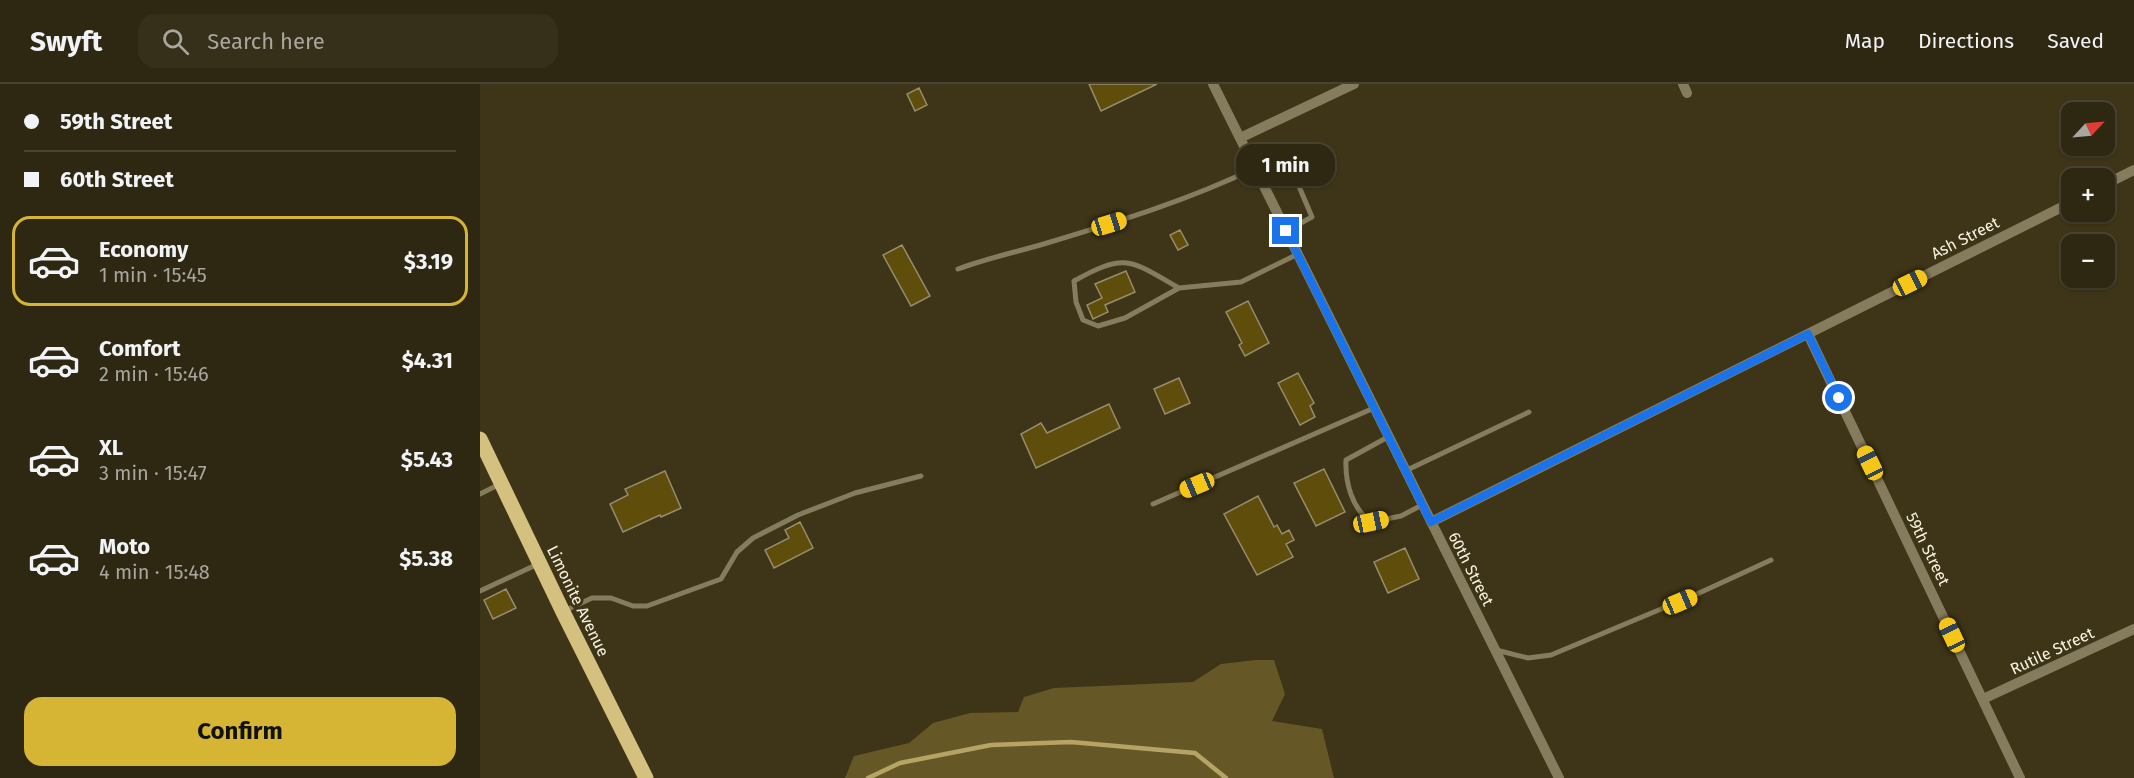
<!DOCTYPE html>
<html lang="en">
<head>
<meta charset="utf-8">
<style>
	body { margin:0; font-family:"Fira Sans",sans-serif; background:#36301b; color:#f1f3f6; height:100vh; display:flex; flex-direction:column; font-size:22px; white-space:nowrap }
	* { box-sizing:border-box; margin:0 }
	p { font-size:20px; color:#a7a69f }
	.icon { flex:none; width:33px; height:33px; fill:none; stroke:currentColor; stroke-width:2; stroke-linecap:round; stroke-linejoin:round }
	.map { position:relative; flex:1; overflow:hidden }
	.sheet { display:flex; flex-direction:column; background:#2e2812; width:480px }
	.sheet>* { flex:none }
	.hud { display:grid; align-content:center; height:132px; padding:0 24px; background:#2e2812 }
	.needle { width:39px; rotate:64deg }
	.buttons { position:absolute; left:1581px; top:18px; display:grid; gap:12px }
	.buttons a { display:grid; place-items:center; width:54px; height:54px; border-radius:12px; background:#2e2812; box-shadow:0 2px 4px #0004,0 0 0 2px #494432; font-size:30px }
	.end { position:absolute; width:27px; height:27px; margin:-14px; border:8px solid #1a73e8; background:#fff; box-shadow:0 0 0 3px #fff }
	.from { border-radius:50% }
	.bubble { position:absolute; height:42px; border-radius:18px; background:#2e2812; box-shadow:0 2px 4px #0004,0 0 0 2px #494432; font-size:20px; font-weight:700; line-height:42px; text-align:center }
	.car { position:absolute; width:18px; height:36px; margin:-18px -9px; border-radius:8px; box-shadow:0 0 4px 2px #0007; background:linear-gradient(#f5c518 24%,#345 0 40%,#f5c518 0 76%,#345 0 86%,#f5c518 0) }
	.hud b { display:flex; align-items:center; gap:21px; height:57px; font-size:22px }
	.hud b+b { border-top:2px solid #494432 }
	.hud i { width:15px; height:15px; background:#f1f3f6 }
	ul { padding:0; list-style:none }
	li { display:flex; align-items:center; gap:18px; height:90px; margin:0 12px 9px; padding:0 12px; border:3px solid transparent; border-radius:18px }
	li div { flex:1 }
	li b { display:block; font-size:22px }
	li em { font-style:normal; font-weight:700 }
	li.on { border-color:#d6b534 }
	li>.icon { width:54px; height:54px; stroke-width:1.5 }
	.primary-button { display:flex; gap:12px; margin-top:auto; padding:12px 24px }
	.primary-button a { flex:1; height:69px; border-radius:18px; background:#d6b534; color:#111; font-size:24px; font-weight:700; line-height:69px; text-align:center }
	header { display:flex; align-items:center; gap:36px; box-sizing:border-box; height:84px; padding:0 30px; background:#2e2812; border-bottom:2px solid #494432 }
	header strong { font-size:28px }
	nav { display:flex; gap:33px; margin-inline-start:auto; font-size:21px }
	.search { width:420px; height:54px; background:#36301b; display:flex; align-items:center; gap:15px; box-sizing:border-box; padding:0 21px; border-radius:18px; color:#a7a69f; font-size:22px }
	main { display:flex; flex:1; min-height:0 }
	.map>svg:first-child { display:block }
</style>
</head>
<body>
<header>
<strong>Swyft</strong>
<div class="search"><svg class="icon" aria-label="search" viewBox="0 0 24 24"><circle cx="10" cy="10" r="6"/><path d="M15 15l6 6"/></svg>Search here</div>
<nav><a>Map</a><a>Directions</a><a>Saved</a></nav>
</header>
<main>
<section class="sheet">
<div class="hud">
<b><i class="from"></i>59th Street</b>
<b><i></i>60th Street</b>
</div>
<ul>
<li class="on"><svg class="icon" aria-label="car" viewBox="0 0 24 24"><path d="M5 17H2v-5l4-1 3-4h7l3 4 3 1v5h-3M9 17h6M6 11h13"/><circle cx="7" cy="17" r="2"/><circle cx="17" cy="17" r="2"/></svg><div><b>Economy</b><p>1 min · 15:45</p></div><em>$3.19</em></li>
<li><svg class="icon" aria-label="car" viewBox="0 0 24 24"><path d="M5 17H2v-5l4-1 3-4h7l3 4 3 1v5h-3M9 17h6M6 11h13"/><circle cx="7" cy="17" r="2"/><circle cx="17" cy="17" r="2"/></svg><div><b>Comfort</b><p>2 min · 15:46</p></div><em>$4.31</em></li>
<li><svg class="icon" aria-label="car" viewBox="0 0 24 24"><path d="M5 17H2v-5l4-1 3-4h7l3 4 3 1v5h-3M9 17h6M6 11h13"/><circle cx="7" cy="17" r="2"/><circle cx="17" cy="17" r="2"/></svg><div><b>XL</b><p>3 min · 15:47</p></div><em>$5.43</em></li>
<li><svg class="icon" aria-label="car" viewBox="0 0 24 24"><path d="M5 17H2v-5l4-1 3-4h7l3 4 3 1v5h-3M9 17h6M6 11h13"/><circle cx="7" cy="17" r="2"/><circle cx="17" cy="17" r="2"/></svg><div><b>Moto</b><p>4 min · 15:48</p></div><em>$5.38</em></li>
</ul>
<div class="primary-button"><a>Confirm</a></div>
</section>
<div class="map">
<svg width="1654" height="694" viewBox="0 0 1654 694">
	<rect width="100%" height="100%" fill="#3e3518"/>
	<path fill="#665726" d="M776,576h18l11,34 -13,27 50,8 12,49h-489l9,-22 55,-13 24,-20 37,-10 48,-1 6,-15 30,-9 139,-6 28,-18z"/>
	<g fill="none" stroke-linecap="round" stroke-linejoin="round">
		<path stroke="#b6a465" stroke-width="4.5" d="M388,694l32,-15 91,-18 80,-3 124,11 31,25"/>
	</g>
	<path fill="#5f4e0b" stroke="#968d6e" stroke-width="1.5" d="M609,0h68l-56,27z
		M439,4l8,17 -12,6 -8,-17z
		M700,146l8,15 -10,5 -8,-15z
		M422,161l28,51 -19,10 -28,-51z
		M646,187l9,21 -30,13 3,7 -15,7 -6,-14 15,-7 -7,-14z
		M768,217l21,42 -24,13 -6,-11 3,-2 -16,-31z
		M818,289l16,30 -4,3 5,11 -15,8 -22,-42z
		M699,294l11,25 -25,11 -11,-25z
		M629,320l11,24 -84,40 -15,-34 20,-11 6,10z
		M844,385l21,43 -29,14 -22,-43z
		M185,387l16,37 -20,9 -1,-2 -37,17 -13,-28 18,-9 -3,-6z
		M778,412l16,31 3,-2 5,9 7,-4 5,10 -8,4 7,13 -36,18 -33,-61z
		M320,438l13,26 -39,20 -9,-18 24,-12 -4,-8z
		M925,464l14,31 -31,14 -14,-31z
		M26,505l10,19 -23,11 -9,-19z"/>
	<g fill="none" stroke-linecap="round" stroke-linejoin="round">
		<path stroke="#857c5d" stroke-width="5" d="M806,147l26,-14 -20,-47
			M478,185c29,-11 59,-17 89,-26 70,-21 142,-43 208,-75
			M699,204c-49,-28 -53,-36 -105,-7l2,21 7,18 15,6 27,-8 54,-30 62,-6 57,-28
			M908,353l-42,23c-1,22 6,49 25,62l30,-6 21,-11
			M925,387l124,-59
			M0,410l20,-10
			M673,420l221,-96
			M0,507l58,-27
			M84,527l28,-13h19l22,8h14l74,-27 16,-27 16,-14 45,-23 57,-22 66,-17
			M1016,566l32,8 23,-3 146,-61 74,-34"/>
		<path stroke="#857c5d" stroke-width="10" d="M733,0l346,694
			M1203,0l4,9
			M760,54l114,-54
			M1624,101l30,-15
			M1328,250l212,444
			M951,438l641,-320
			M1503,615l151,-70"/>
		<path stroke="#d5c17f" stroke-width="15" d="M0,355l83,173 83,166"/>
	</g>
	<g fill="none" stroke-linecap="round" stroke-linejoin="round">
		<path stroke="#1a73e8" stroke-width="8" d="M806,147l145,291 377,-188 31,64"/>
	</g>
	<g text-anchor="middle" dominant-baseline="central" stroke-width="6" stroke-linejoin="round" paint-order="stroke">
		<g font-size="16" fill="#f8f3e2" stroke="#3e3518">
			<text transform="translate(1485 154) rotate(-27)">Ash Street</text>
			<text transform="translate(1448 465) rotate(64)">59th Street</text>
			<text transform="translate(991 485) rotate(63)">60th Street</text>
			<text transform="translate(98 517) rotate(64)">Limonite Avenue</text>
			<text transform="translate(1572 567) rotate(-25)">Rutile Street</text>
		</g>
	</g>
</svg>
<div class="buttons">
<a><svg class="needle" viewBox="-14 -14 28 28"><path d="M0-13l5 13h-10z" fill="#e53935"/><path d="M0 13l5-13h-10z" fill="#a7a69f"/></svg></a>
<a>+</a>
<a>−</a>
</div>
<i class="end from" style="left:1359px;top:314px"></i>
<i class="end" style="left:806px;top:147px"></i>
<div class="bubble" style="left:756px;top:60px;width:99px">1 min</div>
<i class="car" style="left:629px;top:140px;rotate:73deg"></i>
<i class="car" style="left:1430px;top:199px;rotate:64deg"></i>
<i class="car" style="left:1390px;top:379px;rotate:334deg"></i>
<i class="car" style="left:717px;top:401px;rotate:247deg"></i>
<i class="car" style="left:891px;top:438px;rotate:78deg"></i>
<i class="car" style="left:1200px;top:518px;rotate:67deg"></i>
<i class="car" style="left:1472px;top:551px;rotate:335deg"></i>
</div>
</main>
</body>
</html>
